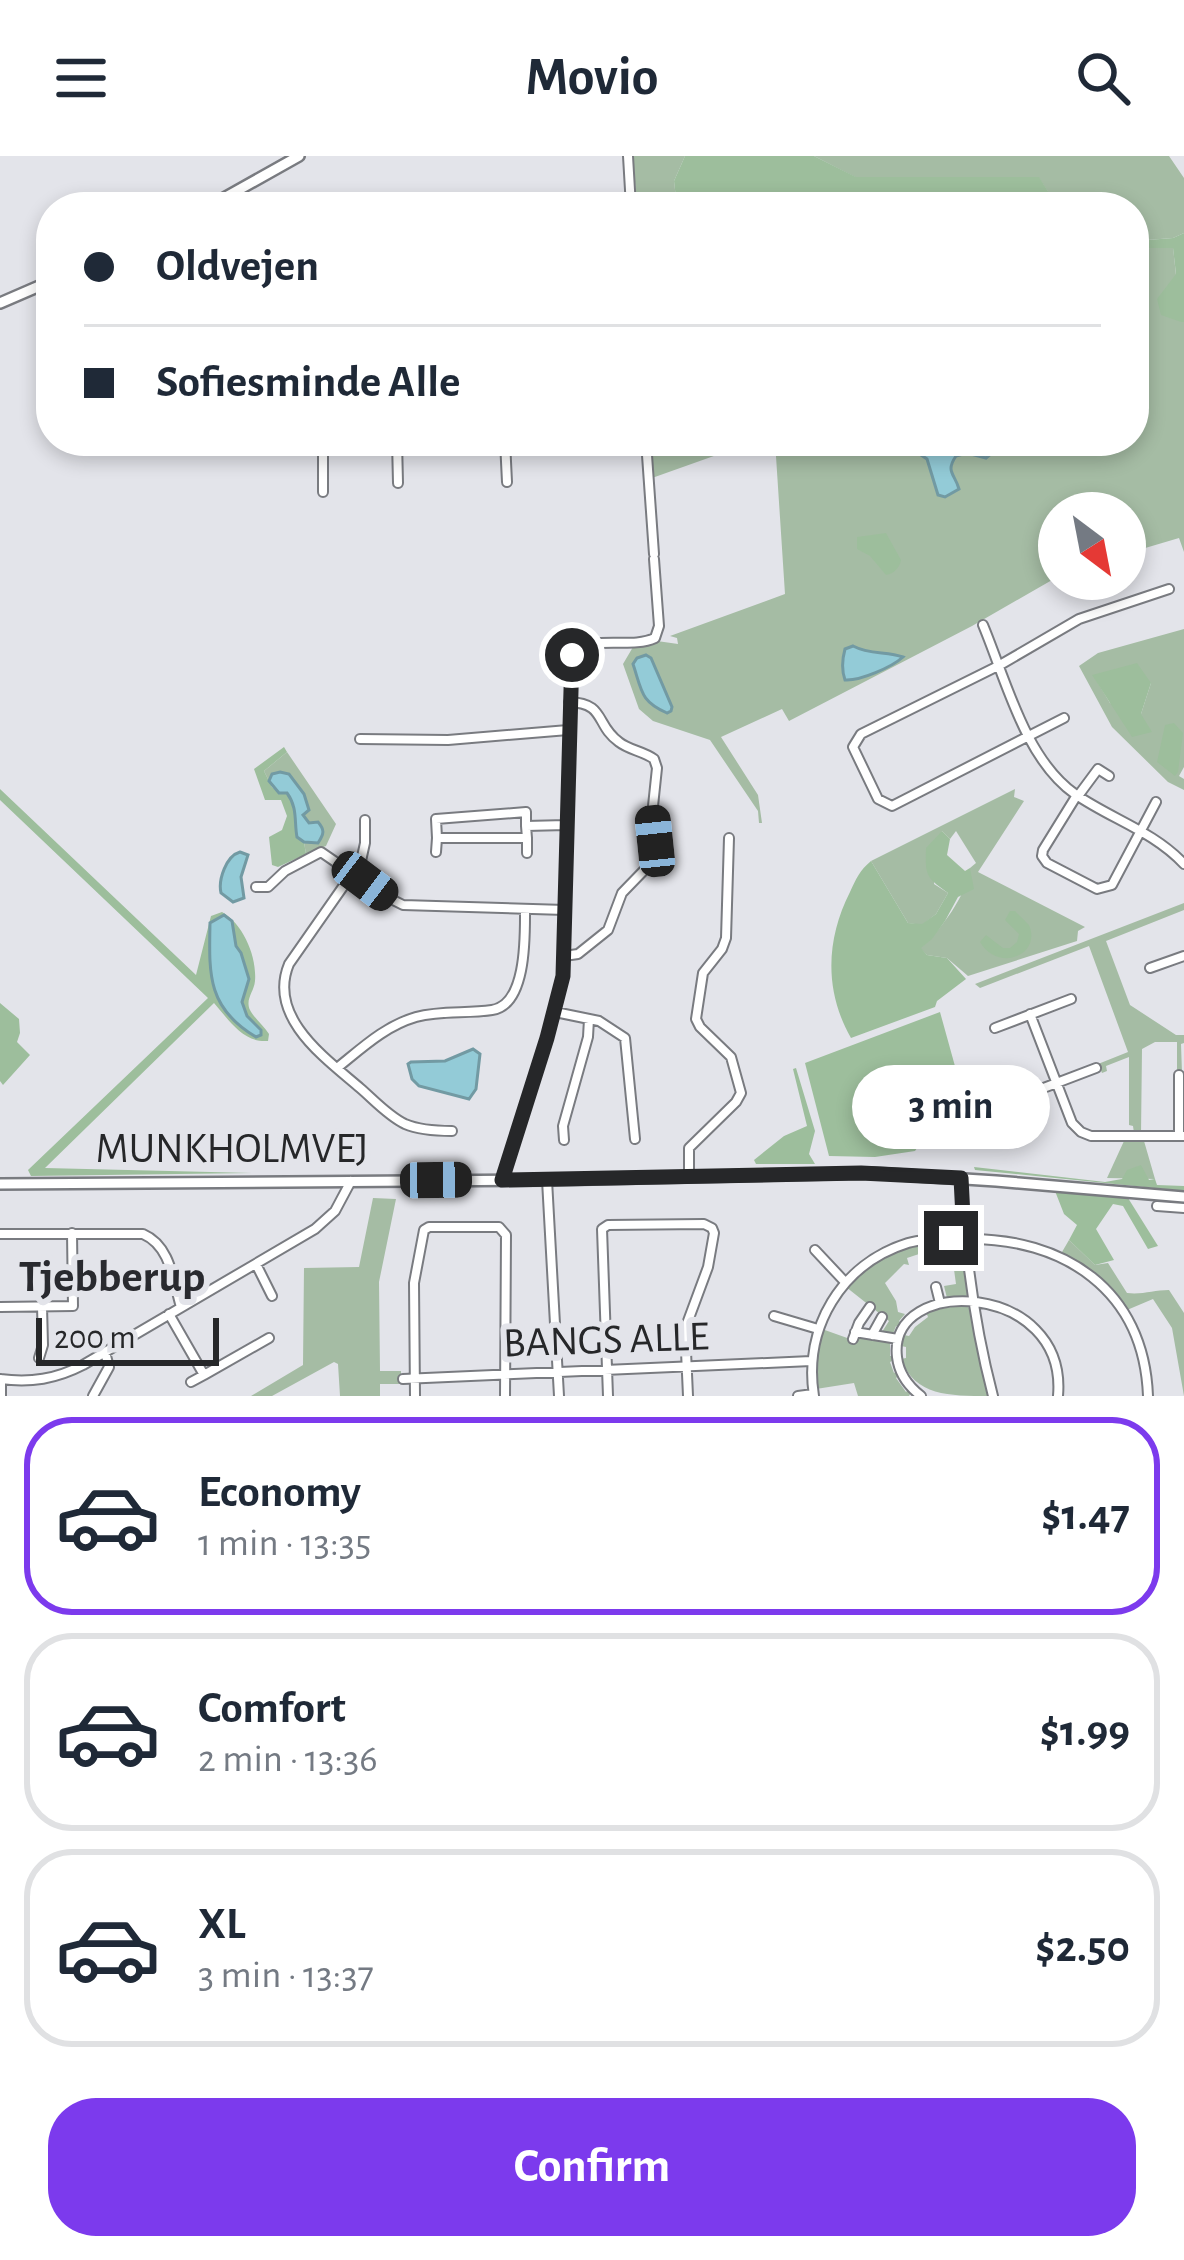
<!DOCTYPE html>
<html lang="en">
<head>
<meta charset="utf-8">
<style>
	body { margin:0; font-family:"Alegreya Sans",sans-serif; background:#f6f6f7; color:#1f2937; height:100vh; display:flex; flex-direction:column; font-size:45px; white-space:nowrap }
	* { box-sizing:border-box; margin:0 }
	p { font-size:39px; color:#747a83 }
	.icon { flex:none; width:66px; height:66px; fill:none; stroke:currentColor; stroke-width:2; stroke-linecap:round; stroke-linejoin:round }
	.map { position:relative; height:1240px; overflow:hidden }
	.sheet { display:flex; flex-direction:column; background:#fff; flex:1 }
	.sheet>* { flex:none }
	.top-card { position:absolute; left:36px; top:36px; width:1113px; height:264px; border-radius:48px; box-shadow:0 6px 18px #0003; display:grid; align-content:center; height:264px; padding:0 48px; background:#fff }
	.needle { width:78px; rotate:148deg }
	.controls { position:absolute; left:1038px; top:336px; display:grid; gap:24px }
	.controls a { display:grid; place-items:center; width:108px; height:108px; border-radius:50%; background:#fff; box-shadow:0 6px 18px #0003; font-size:60px }
	.scale { position:absolute; left:36px; bottom:30px; width:183px; box-sizing:border-box; padding-left:12px; border:6px solid #262729; border-top:0; font-size:33px; line-height:42px; white-space:nowrap; color:#262729; -webkit-text-stroke:9px #e3e4ea; paint-order:stroke }
	.end { position:absolute; width:54px; height:54px; margin:-27px; border:15px solid #262729; background:#fff; box-shadow:0 0 0 6px #fff }
	.from { border-radius:50% }
	.bubble { position:absolute; height:84px; border-radius:42px; background:#fff; box-shadow:0 6px 18px #0003; font-size:39px; font-weight:700; line-height:84px; text-align:center }
	.car { position:absolute; width:36px; height:72px; margin:-36px -18px; border-radius:15px; box-shadow:0 0 9px 3px #0007; background:linear-gradient(#222 24%,#8ab4d8 0 40%,#222 0 76%,#8ab4d8 0 86%,#222 0) }
	.top-card b { display:flex; align-items:center; gap:42px; height:114px; font-size:45px }
	.top-card b+b { border-top:3px solid #e0e1e3 }
	.top-card i { width:30px; height:30px; background:#1f2937 }
	ul { padding:21px 0 0; list-style:none }
	li { display:flex; align-items:center; gap:36px; height:198px; margin:0 24px 18px; padding:0 24px; border:6px solid #e0e1e3; border-radius:48px }
	li div { flex:1 }
	li b { display:block; font-size:45px }
	li em { font-style:normal; font-weight:700 }
	li.selected { border-color:#7c3aed }
	li>.icon { width:108px; height:108px; stroke-width:1.5 }
	.cta { display:flex; gap:24px; margin-top:auto; padding:24px 48px }
	.cta a { flex:1; height:138px; border-radius:48px; background:#7c3aed; color:#fff; font-size:48px; font-weight:700; line-height:138px; text-align:center }
	header { display:flex; justify-content:space-between; align-items:center; height:156px; padding:0 48px; background:#fff; font-size:54px; font-weight:700 }
	.map>svg:first-child { display:block }
</style>
</head>
<body>
<header><svg class="icon" aria-label="menu" viewBox="0 0 24 24"><path d="M4 6h16M4 12h16M4 18h16"/></svg>Movio<svg class="icon" aria-label="search" viewBox="0 0 24 24"><circle cx="10" cy="10" r="6"/><path d="M15 15l6 6"/></svg></header>
<div class="map">
<svg width="1184" height="1240" viewBox="0 0 1184 1240">
	<rect width="100%" height="100%" fill="#e3e4ea"/>
	<path fill="#a5bca4" fill-rule="evenodd" d="M633,0h52l-11,25 3,26h-40z
		M814,0h355l15,22v55l-11,5 -39,3v-34h-28l-24,-8 -17,8h-7l-19,-29 -184,-1z
		M1173,91l8,75h3v230l-5,-14 -54,16v-41h-66v63l-87,50 -183,95 -7,-12 -61,28 37,58 4,28h-3l-1,-12 -48,-71 -57,-19 -14,-12 -16,-45 10,-17 14,-1 10,-5 21,3 -1,-6 -7,-2 115,-42 -10,-153h359v-193z
		M650,285h106l-104,37z
		M1184,473v138l-5,9 5,3v11l-16,-8 -56,-55 -33,-61 19,-13zM1093,519l58,8 -10,31 -31,-11z
		M287,596l49,72 -10,22 -20,8 -2,-12 14,1 -16,-28 6,-5 -4,-16 -15,-20h-16l-4,7 -5,-10z
		M1015,633l-1,8 10,4 -46,71 107,55 -7,4 -1,10 -109,35 -21,-18 -20,-3 -7,-7c19,-14 49,-57 50,-80l6,-5 -20,-32 -6,8 -8,-8 -8,53 14,9 -12,21 -14,11 -14,-2 -37,-62z
		M1184,747v7l-78,31 24,64 46,30h8v8l-3,1 1,29 -5,-1v-30h-22l-13,7 -1,85 -7,-1 -1,-7 -4,-1v-68l-23,9 1,5 -5,2 -4,-9 30,-12 -39,-106 -109,42 -5,-4z
		M1124,985h20l11,38 -48,-1z
		M373,1042l23,1 -17,83 1,89h21v13h-21v12h-40l-2,-32 -4,-2 -62,34h-21l52,-31 1,-97 55,-1z
		M951,1084l7,2 4,6 5,47 -8,5h-17l5,-2 -3,-12 12,-2 -5,-36 -23,3 -21,7 2,7 -5,-1 -19,19 11,18 2,11 7,2 -6,7 4,4 -3,3 -4,-2 -3,8 4,1 -20,-1v-4l5,2 7,-11 -43,-34c32,-30 62,-43 105,-47z
		M1069,1084l26,25 13,-2 19,30c15,2 27,-3 42,-3l15,23v83l-12,-68 -19,-29 -26,11 -28,-33 -37,-25z
		M966,1148l5,7 18,85c-40,0 -74,0 -88,-37l5,-1v-11l-5,-1 3,-11 5,1 6,-9 13,-10 -2,-5z
		M822,1173l28,10 8,-3 37,6 -5,2v12h4v4l-4,2 4,11 4,-2 2,4 -4,3 10,14 3,-3 3,2 -3,5h-51l-4,-13 -38,6 -2,-21z"/>
	<path fill="#9dbe9c" d="M685,0h129l42,21h183l19,30h-381l-3,-26z
		M1184,77v89h-3l-20,-7 -4,-16 19,-25 -3,-26h-39v-7l39,-3z
		M886,377l15,27c-1,7 -7,14 -15,15l-16,-19 -13,-7v-12z
		M1137,507l14,20 -10,31 11,18 -20,5 -40,-62z
		M1174,567l9,10 -5,39 -3,4 -18,-14 8,-37z
		M284,591l3,5 -23,19 8,16 7,6h8c11,15 7,28 10,44l7,5 2,12 -28,13 -6,-2 -3,-28 13,-7 5,-14 -6,-16h-16l-11,-31z
		M0,633l196,186 15,-59 11,-4c21,12 35,44 33,69 -1,11 -10,18 -5,29 4,8 14,16 19,24l-1,7c-25,2 -39,-21 -54,-38l-169,165 207,5 -221,3 -3,-6 180,-172 -208,-198z
		M942,675l8,8 -3,16 18,16 5,-3 4,21 -16,8 -13,24 -13,18 -11,9 6,7 20,3 19,21 -29,22 -2,6 -84,31c-27,-47 -25,-99 -1,-146 6,-13 10,-22 21,-31l37,62 14,1 14,-10 12,-21c-22,-16 -23,-17 -22,-45z
		M1010,755h5c1,1 13,13 14,14 13,30 -31,48 -49,17l6,-7 17,13h7l7,-6 2,-8 -14,-14z
		M0,847l19,16 1,14 -3,9 13,13 -27,30 -3,-4z
		M940,856l31,112 -7,6 -40,8 -9,13 -40,6 -46,-1 -24,-93z
		M796,912l19,63 -6,23 6,10h-59l-2,-4 30,-24 23,-10 -14,-57z
		M1141,1009l8,15 6,-1 2,6 27,1v5l-209,-21 -1,-3 131,15 17,-3 5,-9z
		M1055,1035l73,7 30,48 -10,3 -25,-43 -10,-2 -17,25 18,31 -19,5 -26,-25 8,-15 -13,-11z"/>
	<path fill="#93cbd7" stroke="#729aa3" stroke-width="3" d="M897,285h95l1,11 -7,6 -19,-5 -11,3c-11,16 -1,18 3,33l-14,8 -7,-2 -11,-36 -15,-10 -8,1z
		M853,490c17,9 34,5 50,11 -11,10 -43,24 -58,23 -4,-11 -3,-20 0,-31z
		M646,499l5,3 21,49 -1,4 -4,2c-27,-12 -25,-22 -34,-49l4,-6z
		M280,616l9,2 15,20 5,16 -6,5 6,8 9,-1c7,8 6,12 0,21l-14,-1 -7,-5c-3,-15 1,-29 -10,-44h-8l-10,-12 3,-7z
		M240,696l8,3 -7,22 3,21 -11,4 -12,-9c-3,-13 5,-37 19,-41z
		M224,759l8,6 4,25 5,7 8,26 -7,23 5,14 14,14v5l-5,2c-49,-29 -47,-63 -46,-114z
		M473,893l7,5 -4,35 -7,10 -50,-13 -7,-7 -4,-15 3,-2 34,-1z"/>
	<g fill="none" stroke-linecap="round" stroke-linejoin="round">
		<defs>
			<path id="minor" d="M628,0l3,51
				M323,285v51
				M397,285l1,42
				M505,285l2,41
				M646,285l8,113
				M983,469c23,55 42,134 92,169 36,25 78,37 109,70
				M1064,562l-172,88 -14,-7 -25,-52 8,-13 139,-69 79,-46 90,-30
				M360,583l88,1 120,-10
				M1077,639l-34,55 -1,6 5,7 50,26 15,-4 44,-83
				M1078,640l20,-27 11,7
				M365,664v23l-4,18 -72,103c-22,53 36,94 71,124 13,11 28,28 45,36 14,6 32,7 47,7
				M526,670l1,12h-90l-1,-19 90,-7v14l40,-1
				M527,682v15
				M436,696l1,-14
				M256,731h12l17,-16 36,-19 64,44 18,9 162,5
				M564,800l14,-2 30,-24 14,-37 32,-33 2,-11 -3,-43 4,-38 -3,-9c-11,-8 -25,-9 -35,-17 -24,-17 -13,-39 -50,-40
				M1150,812l34,-12
				M555,856l44,9 26,17 10,101
				M1030,858l42,109 9,9 10,4h93
				M995,872l76,-29
				M337,912c25,-20 48,-42 79,-51 26,-7 50,-3 76,-7 35,-5 33,-75 33,-101
				M1179,919v61
				M1004,947l92,-35
				M564,984l-1,-14 25,-89 1,-18
				M689,1021v-29l47,-46 5,-9 -10,-36 -31,-30 -4,-8 7,-46 19,-24 4,-11 3,-100
				M961,1022c4,74 13,146 32,218
				M502,1024l53,-168 8,-41 8,-316c20,-22 58,-5 84,-17l4,-12 -5,-67
				M547,1024l12,216
				M1157,1050l27,2
				M0,1078h143c28,12 30,47 38,73
				M964,1083c100,-2 180,51 184,157
				M815,1094l30,32
				M256,1108l16,32
				M936,1131l4,16
				M0,1151l73,-1 -1,-73
				M169,1158l35,61 65,-37
				M774,1160l44,13
				M855,1176l43,7
				M872,1179l10,-18
				M853,1183l6,-16 11,-16
				M39,1202l4,-13 -1,-39
				M0,1223c31,4 56,0 83,-14l232,-136 20,-18 16,-30
				M1,1223v17
				M403,1223l408,-18
				M191,1226l13,-7
				M93,1240l16,-29 -4,-15
				M415,1240l-1,-113 10,-53 5,-3h70l7,8 -1,161
				M608,1240l-6,-167 6,-4 96,-1 8,4 2,5 -6,34 -23,62 3,67
				M798,1240l15,-2
				M814,1240c-11,-68 27,-132 94,-153 18,-5 38,-5 56,-6
				M921,1240c-13,-10 -22,-22 -24,-39 -10,-83 171,-76 161,39"/>
			<path id="tertiary" d="M208,51l91,-51
				M0,147l51,-22
				M0,1028l547,-4 325,-7 124,8 188,16"/>
		</defs>
		<use href="#minor" stroke="#797b80" stroke-width="12"/>
		<use href="#tertiary" stroke="#797b80" stroke-width="14"/>
		<use href="#minor" stroke="#fff" stroke-width="8"/>
		<use href="#tertiary" stroke="#fff" stroke-width="9"/>
	</g>
	<g fill="none" stroke-linecap="round" stroke-linejoin="round">
		<path stroke="#262729" stroke-width="15" d="M572,499l-9,321 -16,62 -45,142 359,-7 100,5 3,59 -13,1"/>
	</g>
	<g text-anchor="middle" dominant-baseline="central" stroke-width="12" stroke-linejoin="round" paint-order="stroke">
		<g font-size="42" fill="#262729" stroke="#e3e4ea">
			<text x="232" y="993">MUNKHOLMVEJ</text>
			<text transform="translate(606 1184) rotate(-2)">BANGS ALLE</text>
		</g>
		<g font-size="45" font-weight="bold" fill="#292a2f" stroke="#e3e4ea">
			<text x="112" y="1121">Tjebberup</text>
		</g>
	</g>
</svg>
<div class="controls">
<a><svg class="needle" viewBox="-14 -14 28 28"><path d="M0-13l5 13h-10z" fill="#e53935"/><path d="M0 13l5-13h-10z" fill="#747a83"/></svg></a>
</div>
<div class="scale">200 m</div>
<i class="end from" style="left:572px;top:499px"></i>
<i class="end" style="left:951px;top:1082px"></i>
<div class="bubble" style="left:852px;top:909px;width:198px">3 min</div>
<i class="car" style="left:655px;top:685px;rotate:354deg"></i>
<i class="car" style="left:365px;top:725px;rotate:127deg"></i>
<i class="car" style="left:436px;top:1024px;rotate:89deg"></i>
<div class="top-card">
<b><i class="from"></i>Oldvejen</b>
<b><i></i>Sofiesminde Alle</b>
</div>
</div>
<section class="sheet">
<ul>
<li class="selected"><svg class="icon" aria-label="car" viewBox="0 0 24 24"><path d="M5 17H2v-5l4-1 3-4h7l3 4 3 1v5h-3M9 17h6M6 11h13"/><circle cx="7" cy="17" r="2"/><circle cx="17" cy="17" r="2"/></svg><div><b>Economy</b><p>1 min · 13:35</p></div><em>$1.47</em></li>
<li><svg class="icon" aria-label="car" viewBox="0 0 24 24"><path d="M5 17H2v-5l4-1 3-4h7l3 4 3 1v5h-3M9 17h6M6 11h13"/><circle cx="7" cy="17" r="2"/><circle cx="17" cy="17" r="2"/></svg><div><b>Comfort</b><p>2 min · 13:36</p></div><em>$1.99</em></li>
<li><svg class="icon" aria-label="car" viewBox="0 0 24 24"><path d="M5 17H2v-5l4-1 3-4h7l3 4 3 1v5h-3M9 17h6M6 11h13"/><circle cx="7" cy="17" r="2"/><circle cx="17" cy="17" r="2"/></svg><div><b>XL</b><p>3 min · 13:37</p></div><em>$2.50</em></li>
</ul>
<div class="cta"><a>Confirm</a></div>
</section>
</body>
</html>
